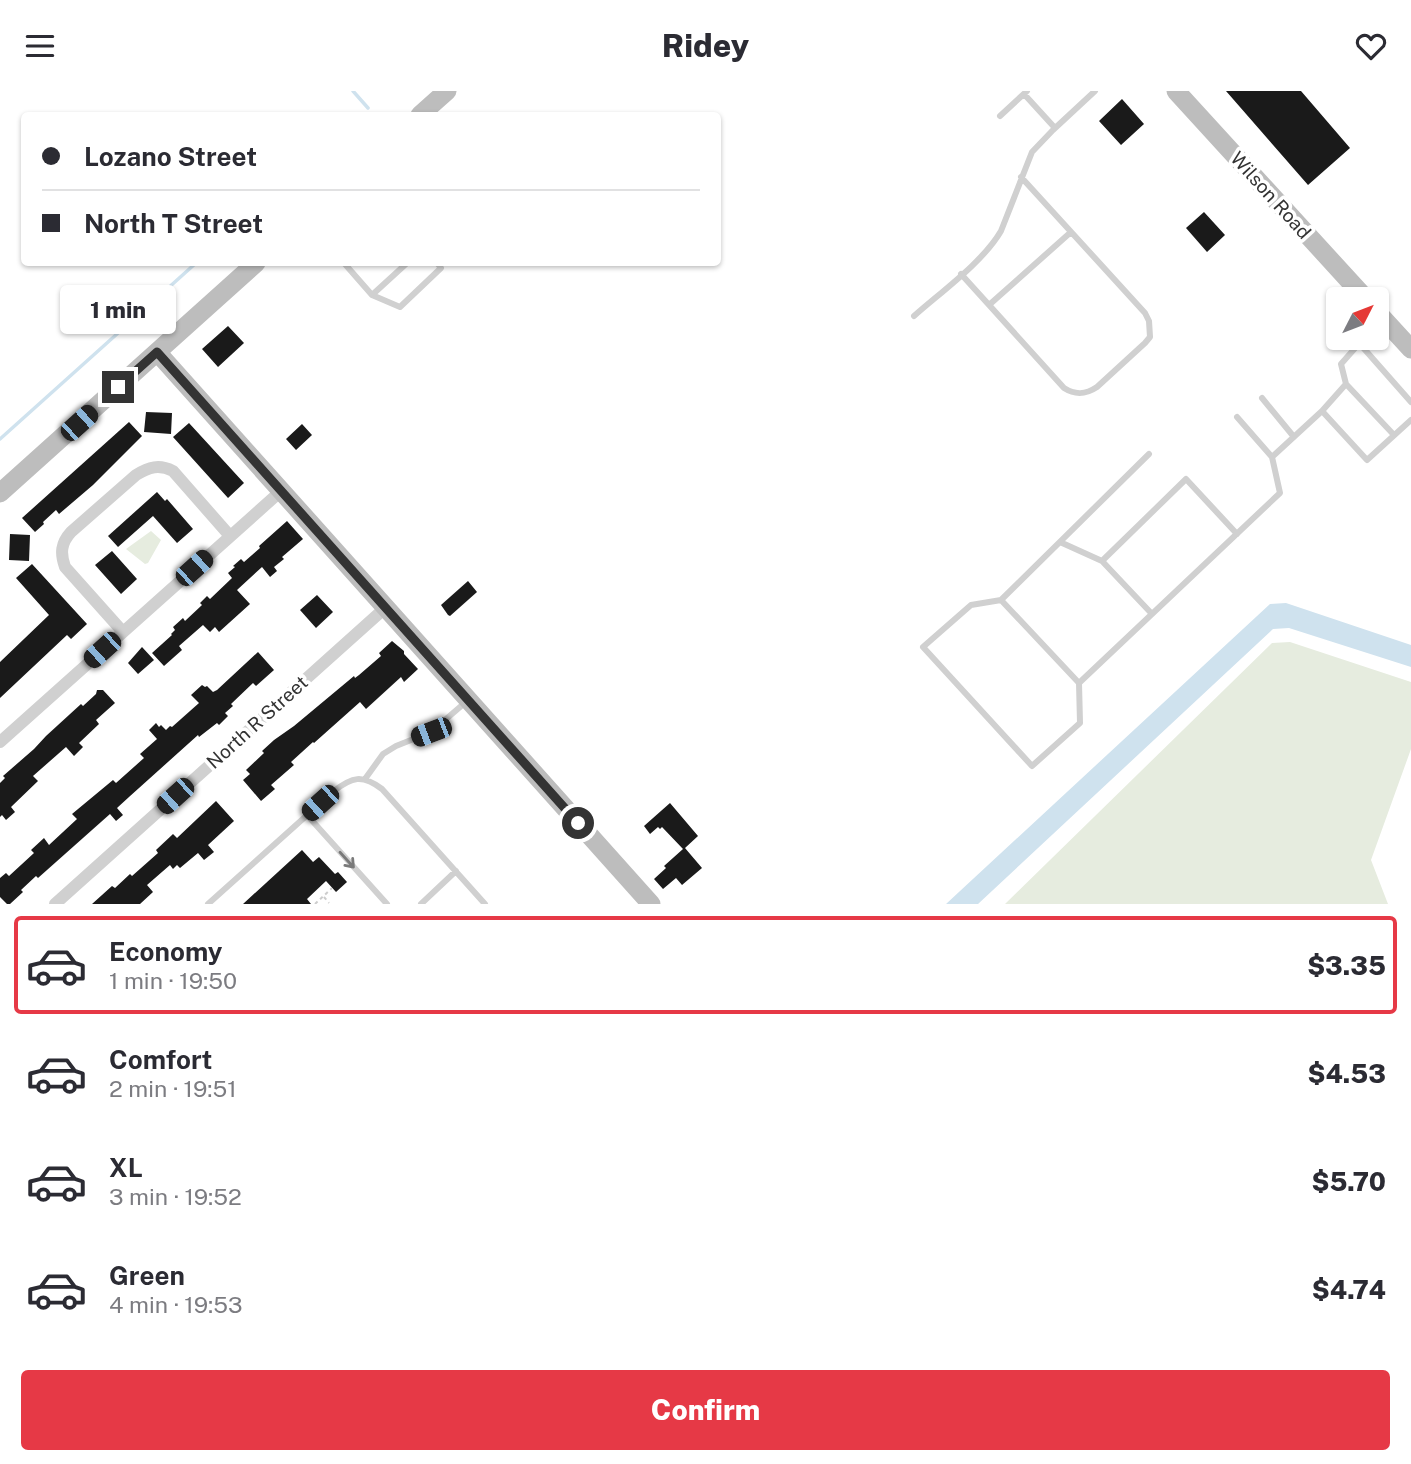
<!DOCTYPE html>
<html lang="en">
<head>
<meta charset="utf-8">
<style>
	body { margin:0; font-family:"Public Sans",sans-serif; background:#f2f2f3; color:#2b2b33; height:100vh; display:flex; flex-direction:column; font-size:26px; white-space:nowrap }
	* { box-sizing:border-box; margin:0 }
	p { font-size:23px; color:#7c7c81 }
	.icon { flex:none; width:38px; height:38px; fill:none; stroke:currentColor; stroke-width:2; stroke-linecap:round; stroke-linejoin:round }
	.map { position:relative; height:813px; overflow:hidden }
	.drawer { display:flex; flex-direction:column; background:#fff; flex:1 }
	.drawer>* { flex:none }
	.hud { position:absolute; left:21px; top:21px; width:700px; height:154px; border-radius:7px; box-shadow:0 2px 5px #0004; display:grid; align-content:center; height:154px; padding:0 21px; background:#fff }
	.needle { width:46px; rotate:48deg }
	.fabs { position:absolute; left:1326px; top:196px; display:grid; gap:14px }
	.fabs a { display:grid; place-items:center; width:63px; height:63px; border-radius:7px; background:#fff; box-shadow:0 2px 5px #0004; font-size:35px }
	.end { position:absolute; width:32px; height:32px; margin:-16px; border:9px solid #333; background:#fff; box-shadow:0 0 0 4px #fff }
	.from { border-radius:50% }
	.bubble { position:absolute; height:49px; border-radius:7px; background:#fff; box-shadow:0 2px 5px #0004; font-size:23px; font-weight:800; line-height:49px; text-align:center }
	.car { position:absolute; width:21px; height:42px; margin:-21px -10px; border-radius:9px; box-shadow:0 0 5px 2px #0007; background:linear-gradient(#222 24%,#8ab4d8 0 40%,#222 0 76%,#8ab4d8 0 86%,#222 0) }
	.hud b { display:flex; align-items:center; gap:24px; height:66px; font-size:26px }
	.hud b+b { border-top:2px solid #e1e1e2 }
	.hud i { width:18px; height:18px; background:#2b2b33 }
	ul { padding:12px 0 0; list-style:none }
	li { display:flex; align-items:center; gap:21px; height:98px; margin:0 14px 10px; padding:0 7px; border:4px solid transparent; border-radius:7px }
	li div { flex:1 }
	li b { display:block; font-size:26px }
	li em { font-style:normal; font-weight:800 }
	li.current { border-color:#e63946 }
	li>.icon { width:63px; height:63px; stroke-width:1.5 }
	.button { display:flex; gap:14px; margin-top:auto; padding:14px 21px }
	.button a { flex:1; height:80px; border-radius:7px; background:#e63946; color:#fff; font-size:28px; font-weight:800; line-height:80px; text-align:center }
	header { display:flex; justify-content:space-between; align-items:center; height:91px; padding:0 21px; background:#fff; font-size:32px; font-weight:800 }
	.map>svg:first-child { display:block }
</style>
</head>
<body>
<header><svg class="icon" aria-label="menu" viewBox="0 0 24 24"><path d="M4 6h16M4 12h16M4 18h16"/></svg>Ridey<svg class="icon" aria-label="heart" viewBox="0 0 24 24"><path d="M12 20l-8-8c-3-5 5-10 8-4 3-6 11-1 8 4z"/></svg></header>
<div class="map">
<svg width="1411" height="813" viewBox="0 0 1411 813">
	<rect width="100%" height="100%" fill="#fff"/>
	<path fill="#e6ecdf" d="M151,440l10,9 -13,23 -3,1 -19,-15z
		M1290,551l121,40v67l-40,111 17,44h-383l267,-261z"/>
	<path fill="#cfe2ee" d="M1286,512l125,42v22l-122,-39 -16,1 -295,275h-32l324,-300z"/>
	<g fill="none" stroke-linecap="round" stroke-linejoin="round">
		<path stroke="#cfe2ee" stroke-width="3.5" d="M353,0l15,17
			M0,348l196,-176"/>
	</g>
	<path fill="#1a1a1a" d="M1226,0h75l49,57 -42,37z
		M1122,8l22,25 -23,21 -22,-24z
		M1204,121l21,23 -18,17 -21,-24z
		M228,235l16,17 -26,24 -16,-18z
		M146,321l26,1 -1,21 -27,-2z
		M129,331l13,14 -49,49 -34,29 -3,-4 -13,12 1,2 -9,8 -13,-14z
		M189,332l55,60 -16,15 -55,-61z
		M302,333l10,11 -16,15 -10,-11z
		M157,401l8,9 2,-2 26,30 -16,14 -24,-27 -35,31 -10,-11z
		M287,430l16,18 -21,18 2,2 -10,8 3,4 -7,6 -8,-10 -25,23 13,14 -31,28 -4,-5 -5,5 -7,-7 -24,21 3,4 -18,16 -12,-13 20,-18 -1,-1 4,-4 -2,-3 10,-9 2,3 17,-16 -2,-2 7,-7 3,3 22,-21 -4,-5 7,-6 -2,-1 8,-7 3,3 16,-14 -1,-2z
		M10,443l20,1 -1,26 -20,-1z
		M112,460l25,28 -16,15 -26,-29z
		M32,473l55,60 -16,15 -4,-4 -67,63v-36l49,-47 -33,-37z
		M468,490l9,11 -27,24 -2,-1 -7,-10z
		M317,504l16,17 -17,16 -16,-18z
		M392,550l12,10v3l14,15 -14,13 -3,-5 -35,32 -6,-7 -46,41 -1,-1 -22,20 3,3 -23,20 4,4 -14,12 -18,-21 7,-6 -4,-4 18,-17 -2,-2 12,-11 20,-14 60,-50 1,2 4,-3 22,-19 -2,-3z
		M142,556l12,13 -16,14 -10,-11z
		M258,561l16,18 -18,16 -3,-3 -22,21 2,2 -8,7 3,3 -9,9 -2,-2 -18,14 -1,-2 -69,62 -12,11 6,7 -7,6 -6,-7 -72,64 -2,-2 -15,14 2,2 -13,12h-3l-7,-7v-19l6,-5 3,3 25,-23 -3,-3 13,-12 5,7 28,-26 -5,-5 41,-34 3,3 28,-25 -4,-4 17,-15 -8,-9 7,-7 3,4 2,-2 5,5 4,-4 2,1 27,-24 -8,-8 11,-10 3,2 2,-1 6,6 4,-2z
		M97,599h6l12,13 -19,17 3,4 -20,19 4,4 -9,9 -8,-9 -33,29 5,5 -27,26 4,5 -9,8 -4,-5 -2,2v-34l5,-5 -2,-2 31,-27 12,-13 35,-32 2,2 13,-12z
		M216,710l18,20 -26,24 6,7 -10,8 -6,-7 -18,15 -3,-3 -4,4 -3,-4 -23,20 6,7 -13,12h-48l20,-18 3,2 15,-14 2,2 26,-23 -2,-3 17,-16 4,4z
		M670,712l28,33 -13,12 17,20 -20,17 -6,-7 -13,11 -9,-10 12,-11 -2,-2 19,-17 -21,-22 -2,2 -2,-2 -8,7 -6,-8z
		M302,759l11,12 6,-5 16,17 3,-2 9,10 -11,10 -10,-11 -19,18 4,5h-68z"/>
	<g fill="none" stroke-linecap="round" stroke-linejoin="round">
		<path stroke="#cdcdcd" stroke-width="2" stroke-dasharray="3.5 3.5" stroke-linecap="butt" d="M324,806l5,6
			M315,813l17,-16"/>
		<path stroke="#d0d0d0" stroke-width="6" d="M1024,3l31,34
			M1000,25l27,-25
			M344,172l28,32 28,12 41,-39 -4,-5
			M961,183l103,114c11,7 21,7 33,-1l48,-44 5,-6 -1,-16 -4,-8 -124,-136
			M372,204l35,-32
			M989,214l82,-73
			M914,225c27,-24 69,-54 87,-85l31,-79 21,-22 42,-39
			M1359,252l52,59
			M1346,293l48,51
			M1262,307l32,39
			M1322,320l45,49 44,-40
			M1237,326l35,40
			M1149,363l-148,146 78,83 201,-190 -8,-36 50,-46 24,-27 -5,-20 23,-26
			M1060,451l42,19 50,53
			M1102,470l84,-82 51,55
			M1001,509l-30,5 -48,42 109,119 48,-43 -1,-40
			M365,688l18,-25 13,-8 35,-14 36,-31
			M307,724l80,89
			M208,813l126,-113c18,-14 28,-17 48,-2l103,115
			M421,813l35,-33"/>
		<path stroke="#d0d0d0" stroke-width="12" d="M123,541l-58,-65c-5,-14 -4,-24 6,-35l65,-57c13,-8 23,-11 37,-4l57,65
			M0,651l281,-251
			M55,813l330,-296"/>
		<path stroke="#bdbdbd" stroke-width="19" d="M1176,0l190,208
			M420,24l27,-24
			M1377,221l34,37
			M157,261l494,552
			M0,402l256,-230"/>
	</g>
	<defs><path id="oneway-shaft" d="M-6 0H5M1.5-3L5.5 0L1.5 3" fill="none" stroke-width="1.6" stroke-linecap="round" stroke-linejoin="round" transform="scale(1.75)"/></defs>
	<use stroke="#7a7a7a" href="#oneway-shaft" transform="translate(347 769) rotate(48)"/>
	<g fill="none" stroke-linecap="round" stroke-linejoin="round">
		<path stroke="#333" stroke-width="9" d="M118,296l39,-35 421,471"/>
	</g>
	<g text-anchor="middle" dominant-baseline="central" stroke-width="7" stroke-linejoin="round" paint-order="stroke">
		<g font-size="19" fill="#333" stroke="#fff">
			<text transform="translate(1271 104) rotate(48)">Wilson Road</text>
			<text transform="translate(257 631) rotate(-42)">North R Street</text>
		</g>
	</g>
</svg>
<div class="fabs">
<a><svg class="needle" viewBox="-14 -14 28 28"><path d="M0-13l5 13h-10z" fill="#e53935"/><path d="M0 13l5-13h-10z" fill="#7c7c81"/></svg></a>
</div>
<i class="end from" style="left:578px;top:732px"></i>
<i class="end" style="left:118px;top:296px"></i>
<div class="bubble" style="left:60px;top:194px;width:116px">1 min</div>
<i class="car" style="left:79px;top:332px;rotate:48deg"></i>
<i class="car" style="left:194px;top:477px;rotate:48deg"></i>
<i class="car" style="left:102px;top:559px;rotate:228deg"></i>
<i class="car" style="left:431px;top:641px;rotate:249deg"></i>
<i class="car" style="left:175px;top:705px;rotate:228deg"></i>
<i class="car" style="left:320px;top:712px;rotate:228deg"></i>
<div class="hud">
<b><i class="from"></i>Lozano Street</b>
<b><i></i>North T Street</b>
</div>
</div>
<section class="drawer">
<ul>
<li class="current"><svg class="icon" aria-label="car" viewBox="0 0 24 24"><path d="M5 17H2v-5l4-1 3-4h7l3 4 3 1v5h-3M9 17h6M6 11h13"/><circle cx="7" cy="17" r="2"/><circle cx="17" cy="17" r="2"/></svg><div><b>Economy</b><p>1 min · 19:50</p></div><em>$3.35</em></li>
<li><svg class="icon" aria-label="car" viewBox="0 0 24 24"><path d="M5 17H2v-5l4-1 3-4h7l3 4 3 1v5h-3M9 17h6M6 11h13"/><circle cx="7" cy="17" r="2"/><circle cx="17" cy="17" r="2"/></svg><div><b>Comfort</b><p>2 min · 19:51</p></div><em>$4.53</em></li>
<li><svg class="icon" aria-label="car" viewBox="0 0 24 24"><path d="M5 17H2v-5l4-1 3-4h7l3 4 3 1v5h-3M9 17h6M6 11h13"/><circle cx="7" cy="17" r="2"/><circle cx="17" cy="17" r="2"/></svg><div><b>XL</b><p>3 min · 19:52</p></div><em>$5.70</em></li>
<li><svg class="icon" aria-label="car" viewBox="0 0 24 24"><path d="M5 17H2v-5l4-1 3-4h7l3 4 3 1v5h-3M9 17h6M6 11h13"/><circle cx="7" cy="17" r="2"/><circle cx="17" cy="17" r="2"/></svg><div><b>Green</b><p>4 min · 19:53</p></div><em>$4.74</em></li>
</ul>
<div class="button"><a>Confirm</a></div>
</section>
</body>
</html>
